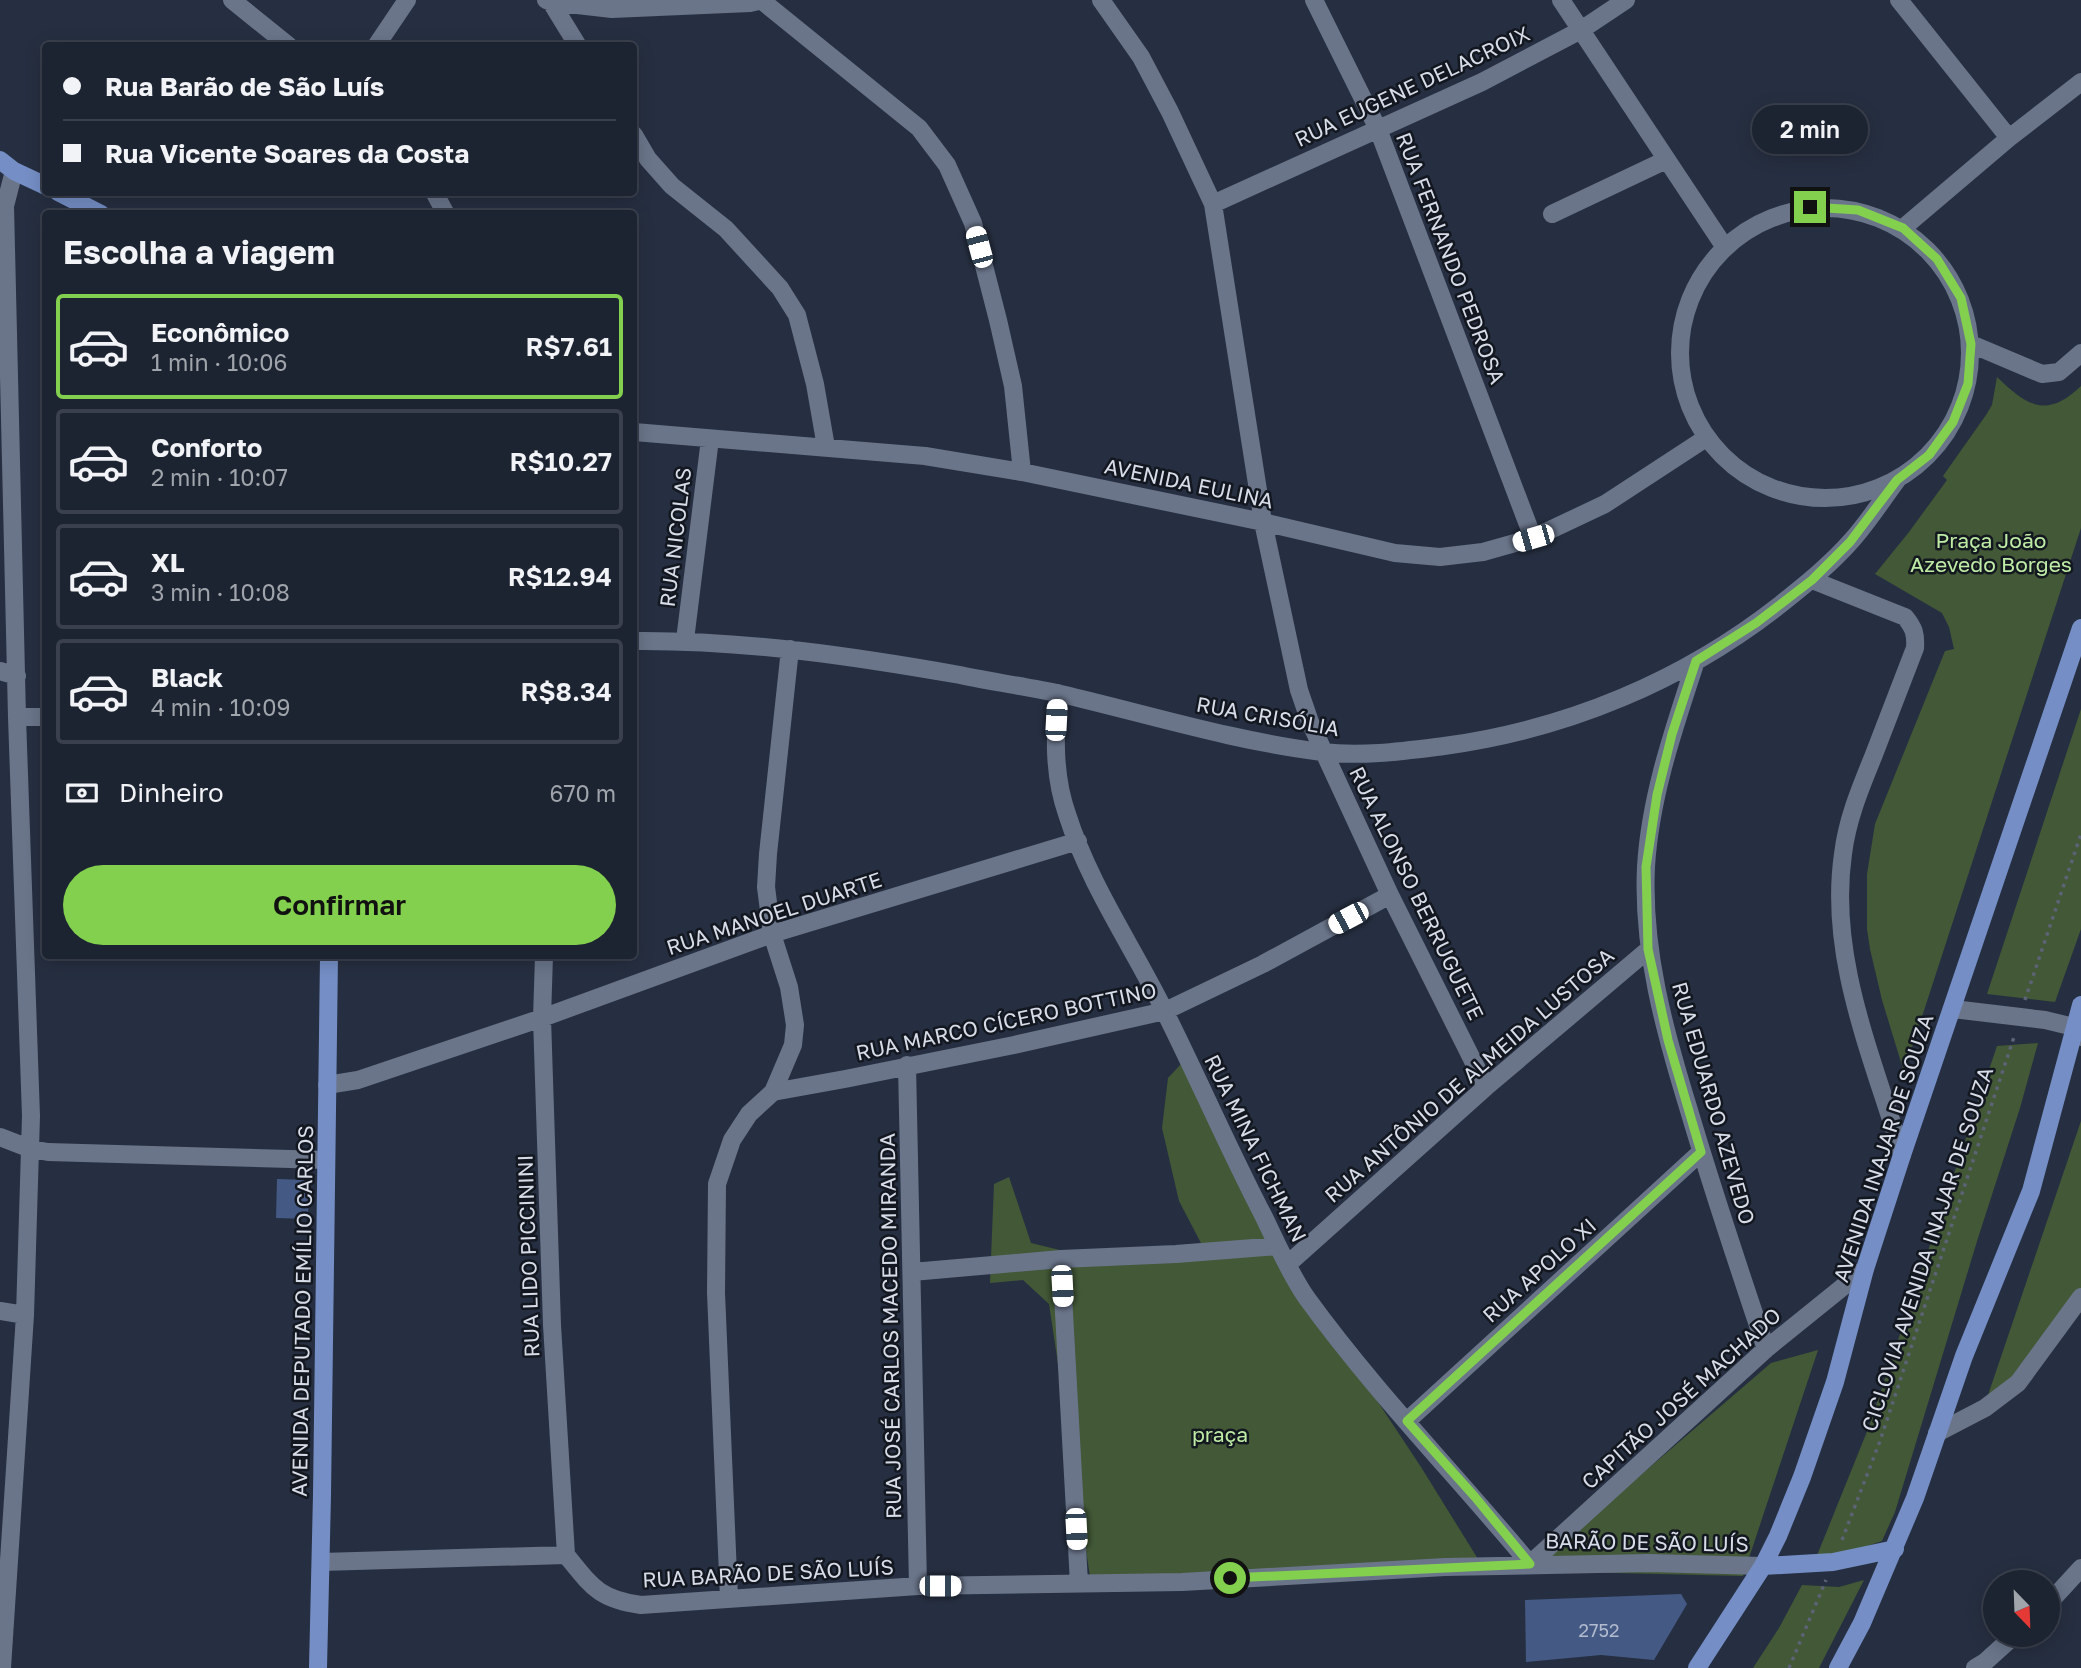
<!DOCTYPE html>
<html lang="pt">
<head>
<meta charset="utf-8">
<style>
	body { margin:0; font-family:"Golos Text",sans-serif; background:#252b39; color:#f1f3f6; height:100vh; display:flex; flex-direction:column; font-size:26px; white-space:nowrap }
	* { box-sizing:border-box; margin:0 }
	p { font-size:23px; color:#a0a4ab }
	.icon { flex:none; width:38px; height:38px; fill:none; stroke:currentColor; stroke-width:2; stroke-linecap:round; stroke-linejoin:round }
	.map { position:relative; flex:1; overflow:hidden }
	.sheet { position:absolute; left:42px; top:210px; width:595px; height:749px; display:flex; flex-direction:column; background:#1c2331; border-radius:7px; box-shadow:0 4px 18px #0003,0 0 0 2px #3a404d }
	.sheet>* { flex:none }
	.hud { position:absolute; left:42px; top:42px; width:595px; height:154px; border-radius:7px; box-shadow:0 4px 18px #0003,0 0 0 2px #3a404d; display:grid; align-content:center; height:154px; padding:0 21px; background:#1c2331 }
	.needle { width:46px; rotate:157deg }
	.fabs { position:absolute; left:1983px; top:1570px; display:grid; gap:14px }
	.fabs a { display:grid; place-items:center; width:77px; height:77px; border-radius:50%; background:#1c2331; box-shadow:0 4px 18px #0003,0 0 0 2px #3a404d; font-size:35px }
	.end { position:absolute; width:32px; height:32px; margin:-16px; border:9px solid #83d04e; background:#111; box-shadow:0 0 0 4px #111 }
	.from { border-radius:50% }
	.bubble { position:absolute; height:49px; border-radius:24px; background:#1c2331; box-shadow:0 4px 18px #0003,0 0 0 2px #3a404d; font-size:23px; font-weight:600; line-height:49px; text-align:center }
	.car { position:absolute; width:21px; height:42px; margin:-21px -10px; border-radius:9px; box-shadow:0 0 5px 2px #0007; background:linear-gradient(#fff 24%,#345 0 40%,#fff 0 76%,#345 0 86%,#fff 0) }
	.hud b { display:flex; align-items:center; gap:24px; height:66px; font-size:26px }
	.hud b+b { border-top:2px solid #3a404d }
	.hud i { width:18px; height:18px; background:#f1f3f6 }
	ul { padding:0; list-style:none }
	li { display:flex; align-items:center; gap:21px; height:105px; margin:0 14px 10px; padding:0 7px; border:4px solid #3a404d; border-radius:7px }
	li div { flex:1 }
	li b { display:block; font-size:26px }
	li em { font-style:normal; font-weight:600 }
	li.selected { border-color:#83d04e }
	li>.icon { width:63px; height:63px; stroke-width:1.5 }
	h2 { padding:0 21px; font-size:32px; line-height:84px }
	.pay { display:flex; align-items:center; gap:18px; height:77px; padding:0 21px; font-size:26px }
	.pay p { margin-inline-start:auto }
	.button { display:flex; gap:14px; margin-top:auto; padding:14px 21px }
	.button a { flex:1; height:80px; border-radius:42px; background:#83d04e; color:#111; font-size:28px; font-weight:600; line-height:80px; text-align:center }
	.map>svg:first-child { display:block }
</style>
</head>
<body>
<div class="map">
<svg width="2081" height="1668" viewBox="0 0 2081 1668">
	<rect width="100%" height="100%" fill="#262f41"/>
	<path fill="#425836" d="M1997,377c30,29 50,42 84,9v142l-177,544 -22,-72 -12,-51 -3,-20v-55l8,-50 70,-173 9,-2 -5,-22 -7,-14 -67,-39 34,-42 38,-52 -4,-4 43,-61 6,-10z
		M2081,709v220l-26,73 -68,-8z
		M2038,1043l-18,65 -42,130 -83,274 -13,29 -46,16 -20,1 52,-129 129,-383z
		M1182,1063l90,179 149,225 57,92 -386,31 -43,-286 -26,-24 -33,3 4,-99 15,-7 22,66 41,10 130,-8 -23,-44 -17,-73 6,-50z
		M2081,1121v169l-34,60 -60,48z
		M1818,1350l-75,226 -214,-5 242,-208z
		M1864,1580l-45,88h-66l26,-40 23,-43 37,2z"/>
	<path fill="#445984" d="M277,1179l32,1 -1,39 -32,-1z
		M1681,1594l6,10 -33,56 -53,-5 -75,7 -1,-62z"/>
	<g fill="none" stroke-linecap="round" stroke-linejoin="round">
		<path stroke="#5b6374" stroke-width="3.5" stroke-dasharray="3.5 5" stroke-linecap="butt" d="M2025,1000l56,-166
			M1842,1540l38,-99 135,-407
			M1789,1668l37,-88"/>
		<path stroke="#6a758a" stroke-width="18" d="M232,0l57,46
			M546,0l5,2 27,44
			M761,0l158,128 28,37 26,58 25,97 15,66 9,86
			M1101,0l40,57 29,55 43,92 50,318 36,168 11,32 80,173 96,192
			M1314,0l64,129 155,409
			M1561,0l163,246
			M1899,0l110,138
			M551,2l61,7 138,-6 13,-3
			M376,46l31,-46
			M634,135l14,24 24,27 54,43 54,59 17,27 18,69 11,63
			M434,192l12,22
			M1213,204l269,-122 99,-52 45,-30
			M1680 353a145 145 0 1 1 290 0a145 145 0 1 1-290 0Z
			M1552,214l114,-54
			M1903,228l106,-90 72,-56
			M1971,344l71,30 17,-2 22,-19
			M634,432l291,24 97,16 241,50 132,31 45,4 43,-5 50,-14 72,-34 101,-66
			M1812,580l93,37c9,11 11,17 10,31 -14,36 -28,73 -42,109 -13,32 -26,63 -30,97 -15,104 30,203 59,301
			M685,640l25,-201
			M634,641c109,-1 218,15 326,34 33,7 68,12 101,19 86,20 172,47 261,58 40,5 82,-1 122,-6 124,-17 239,-65 337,-142 25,-20 50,-40 71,-64 17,-19 30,-40 45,-60
			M1696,661c-22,67 -46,136 -50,206 -4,82 18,162 42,240 24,81 51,162 78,242
			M0,671l17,5
			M1058,693c-3,42 -5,81 9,121 22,70 66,133 98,198 34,68 64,138 99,205 13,27 25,55 42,80 68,94 150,178 224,267
			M17,717h29
			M544,956l-2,62 10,307 14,230
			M1953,1009l92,11 29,7 7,10
			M907,1065l11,521
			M327,1085l31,-5 184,-62 230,-84 306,-93
			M773,1092l72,-13 169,-34 151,-34 98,-47 127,-69
			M0,1137l31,12 17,3 278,8
			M1061,1259l18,324
			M1288,1264l198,-177 163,-138
			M912,1272l149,-13 115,-5 102,-8
			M0,1311l25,4
			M1407,1421l294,-269
			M1937,1433l48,-25 33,-25 63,-86
			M321,1562l245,-7c26,32 33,44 75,50l277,-19 264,-4 263,-15 204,-4 114,3
			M1530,1564l236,-215 99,-80
			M729,1598l-13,-305 1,-109 15,-44 17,-26 24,-22 20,-47 2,-20 -6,-38 -17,-53 -6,-47 2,-33 22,-205
			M2048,1604l33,-36
			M2,1668l23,-353 6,-199 -14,-399 -12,-511 9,-35
			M1975,1668l10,-6 31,-28"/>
		<path stroke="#758fc6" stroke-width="18" d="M0,160l14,11 32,15
			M58,192l43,22
			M1763,1566l70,-4 62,-13
			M318,1668l4,-173 7,-539
			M1697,1668l66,-102 15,-30 24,-59 33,-95 30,-113 37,-114 179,-527
			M1838,1668l24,-45 53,-125 49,-142 67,-165 50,-186"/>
	</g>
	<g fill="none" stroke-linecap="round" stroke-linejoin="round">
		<path stroke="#83d04e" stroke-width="9" d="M1230,1578l300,-14 -55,-67 -68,-76 294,-269 -33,-112 -20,-91 -2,-82 11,-72 15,-61 24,-73 60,-38 56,-43 38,-38 47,-62 32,-25 24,-33 15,-38 3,-40 -10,-46 -24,-39 -34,-31 -45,-18 -48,-3"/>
	</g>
	<g text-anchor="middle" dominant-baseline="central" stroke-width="5" stroke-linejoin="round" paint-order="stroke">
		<g font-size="18" fill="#b2bbcf">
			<text x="1599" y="1630">2752</text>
		</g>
		<g font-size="21" fill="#d6dce8" stroke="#13171f">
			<text transform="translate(1412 86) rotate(-25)">RUA EUGENE DELACROIX</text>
			<text transform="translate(1451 258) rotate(69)">RUA FERNANDO PEDROSA</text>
			<text transform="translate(1189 483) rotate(12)">AVENIDA EULINA</text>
			<text transform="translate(675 537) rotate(-83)">RUA NICOLAS</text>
			<text transform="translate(1268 716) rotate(10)">RUA CRISÓLIA</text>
			<text transform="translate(1417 893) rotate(64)">RUA ALONSO BERRUGUETE</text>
			<text transform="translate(774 913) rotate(-18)">RUA MANOEL DUARTE</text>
			<text transform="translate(1006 1021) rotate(-12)">RUA MARCO CÍCERO BOTTINO</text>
			<text transform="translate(1469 1075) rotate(-41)">RUA ANTÔNIO DE ALMEIDA LUSTOSA</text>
			<text transform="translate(1714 1103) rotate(74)">RUA EDUARDO AZEVEDO</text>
			<text transform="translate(1256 1148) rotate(64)">RUA MINA FICHMAN</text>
			<text transform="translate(1883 1148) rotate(-72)">AVENIDA INAJAR DE SOUZA</text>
			<text transform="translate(1927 1249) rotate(-72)">CICLOVIA AVENIDA INAJAR DE SOUZA</text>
			<text transform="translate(528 1256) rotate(-92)">RUA LIDO PICCININI</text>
			<text transform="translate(1539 1270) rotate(-42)">RUA APOLO XI</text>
			<text transform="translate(302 1311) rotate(-89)">AVENIDA DEPUTADO EMÍLIO CARLOS</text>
			<text transform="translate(890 1326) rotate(-91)">RUA JOSÉ CARLOS MACEDO MIRANDA</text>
			<text transform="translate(1681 1398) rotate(-42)">CAPITÃO JOSÉ MACHADO</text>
			<text transform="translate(1647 1542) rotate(1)">BARÃO DE SÃO LUÍS</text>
			<text transform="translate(768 1573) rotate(-3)">RUA BARÃO DE SÃO LUÍS</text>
		</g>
		<g font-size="21" fill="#bfeca5" stroke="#13171f">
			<text x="1991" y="540">Praça João<tspan x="1991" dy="24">Azevedo Borges</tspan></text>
			<text x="1220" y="1434">praça</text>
		</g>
	</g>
</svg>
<div class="fabs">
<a><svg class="needle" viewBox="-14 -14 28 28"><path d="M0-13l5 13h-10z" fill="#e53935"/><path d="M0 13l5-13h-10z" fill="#a0a4ab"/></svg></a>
</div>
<i class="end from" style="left:1230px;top:1578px"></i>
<i class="end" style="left:1810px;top:207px"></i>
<div class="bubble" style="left:1752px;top:105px;width:116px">2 min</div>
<i class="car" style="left:979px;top:247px;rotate:345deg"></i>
<i class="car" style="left:1533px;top:538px;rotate:254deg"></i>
<i class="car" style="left:1056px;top:720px;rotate:3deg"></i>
<i class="car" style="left:1348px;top:918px;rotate:242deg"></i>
<i class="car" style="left:1062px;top:1286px;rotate:177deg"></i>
<i class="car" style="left:1076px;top:1529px;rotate:177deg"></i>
<i class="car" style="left:940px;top:1586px;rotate:90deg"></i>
<div class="hud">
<b><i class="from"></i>Rua Barão de São Luís</b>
<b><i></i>Rua Vicente Soares da Costa</b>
</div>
<section class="sheet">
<h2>Escolha a viagem</h2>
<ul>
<li class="selected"><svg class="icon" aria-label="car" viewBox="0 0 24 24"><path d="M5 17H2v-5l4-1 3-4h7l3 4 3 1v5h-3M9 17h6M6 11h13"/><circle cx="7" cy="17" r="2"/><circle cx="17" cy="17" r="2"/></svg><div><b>Econômico</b><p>1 min · 10:06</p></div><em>R$7.61</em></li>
<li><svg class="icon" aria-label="car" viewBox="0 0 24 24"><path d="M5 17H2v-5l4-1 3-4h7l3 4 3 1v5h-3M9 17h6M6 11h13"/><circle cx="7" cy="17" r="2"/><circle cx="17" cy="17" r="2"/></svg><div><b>Conforto</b><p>2 min · 10:07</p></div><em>R$10.27</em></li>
<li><svg class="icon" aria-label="car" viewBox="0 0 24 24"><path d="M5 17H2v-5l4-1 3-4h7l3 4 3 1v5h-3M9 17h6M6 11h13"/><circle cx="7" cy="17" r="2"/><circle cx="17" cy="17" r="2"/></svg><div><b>XL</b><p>3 min · 10:08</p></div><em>R$12.94</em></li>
<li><svg class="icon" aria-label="car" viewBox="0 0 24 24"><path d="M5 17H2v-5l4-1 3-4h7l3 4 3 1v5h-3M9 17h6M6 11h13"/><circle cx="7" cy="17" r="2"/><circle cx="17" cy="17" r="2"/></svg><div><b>Black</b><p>4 min · 10:09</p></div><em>R$8.34</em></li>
</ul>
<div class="pay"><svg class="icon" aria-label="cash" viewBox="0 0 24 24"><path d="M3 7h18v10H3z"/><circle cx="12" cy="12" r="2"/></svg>Dinheiro<p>670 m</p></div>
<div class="button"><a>Confirmar</a></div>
</section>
</div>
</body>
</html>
